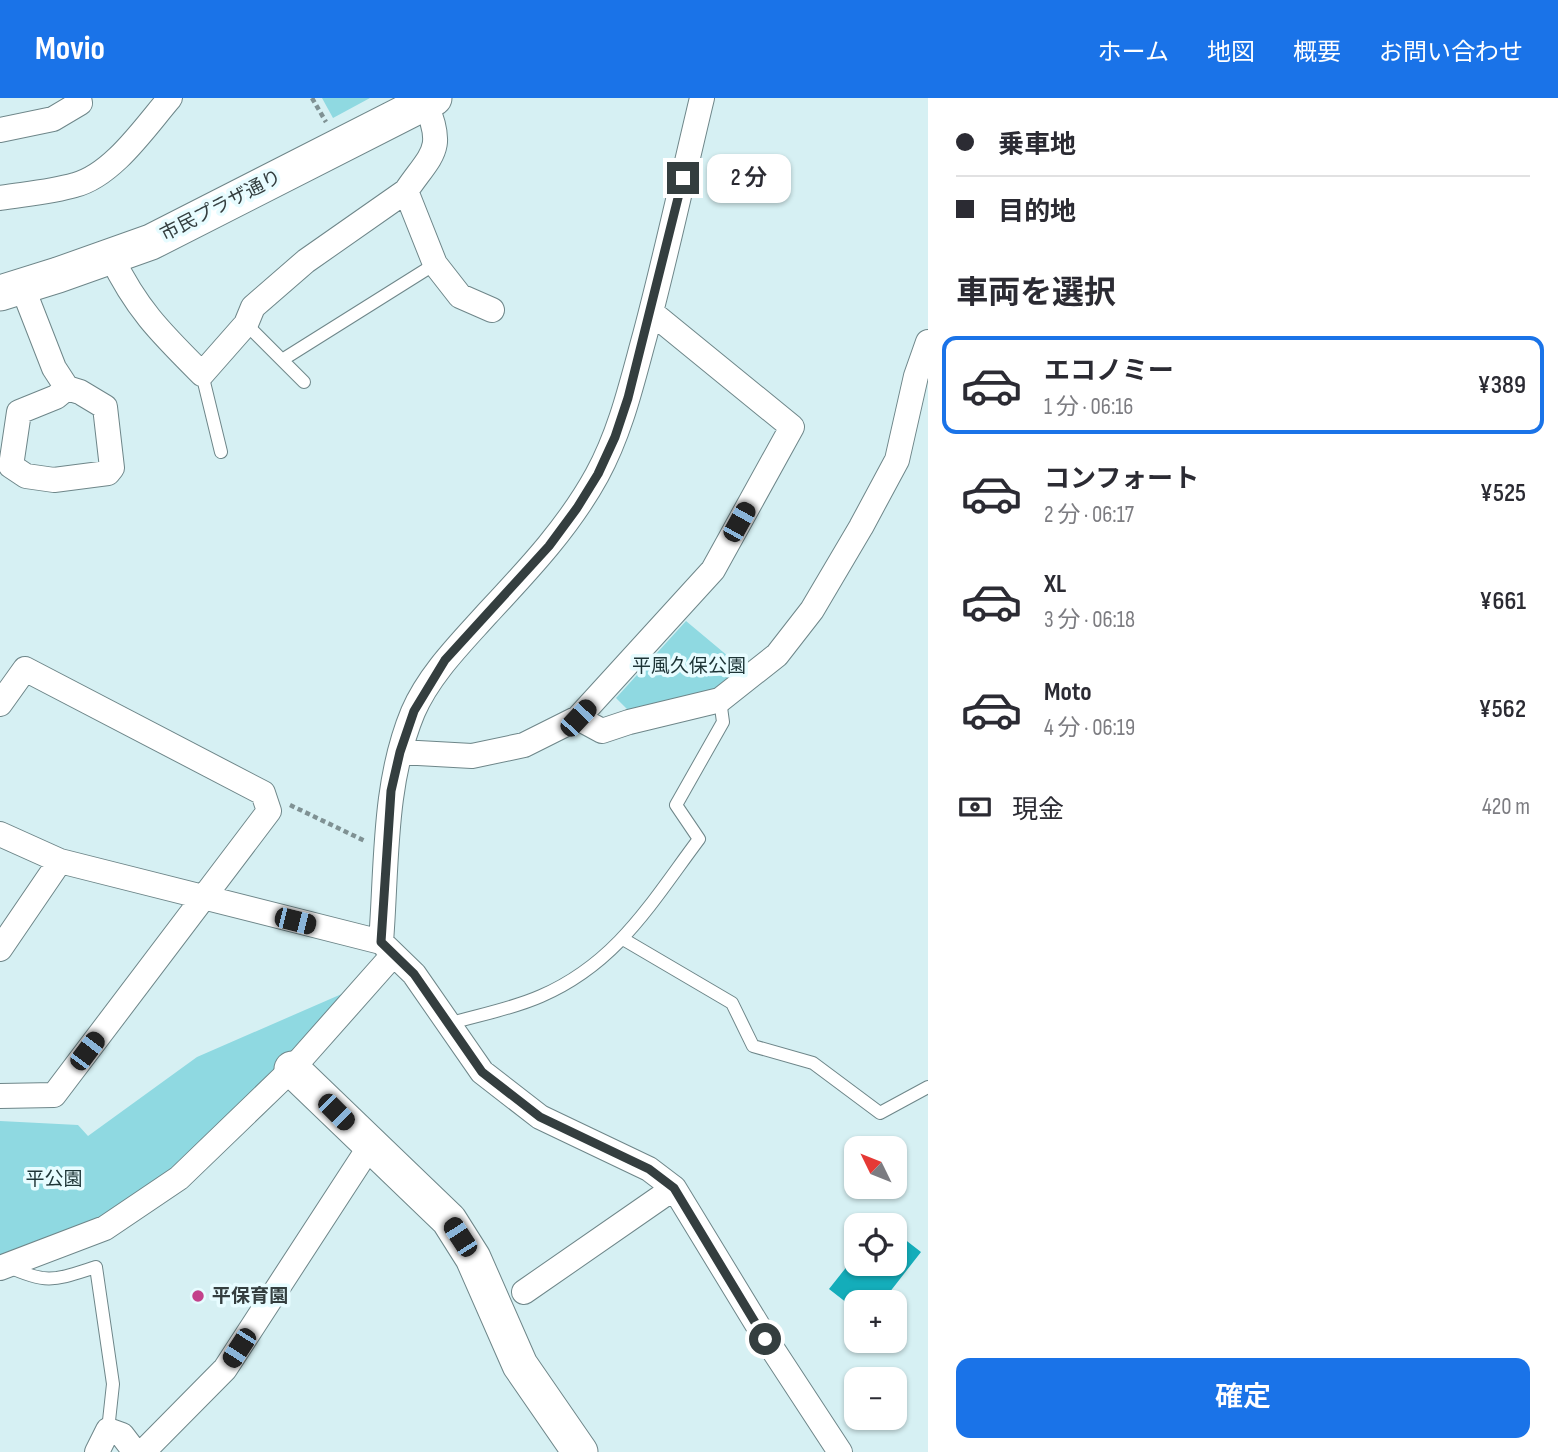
<!DOCTYPE html>
<html lang="ja">
<head>
<meta charset="utf-8">
<style>
	body { margin:0; font-family:"Sofia Sans Condensed","Noto Sans JP",sans-serif; background:#f7f7f7; color:#2b2b33; height:100vh; display:flex; flex-direction:column; font-size:26px; white-space:nowrap }
	* { box-sizing:border-box; margin:0 }
	p { font-size:23px; color:#7c7c81 }
	.icon { flex:none; width:38px; height:38px; fill:none; stroke:currentColor; stroke-width:2; stroke-linecap:round; stroke-linejoin:round }
	.map { position:relative; flex:1; overflow:hidden }
	.panel { display:flex; flex-direction:column; background:#fff; width:630px }
	.panel>* { flex:none }
	.hud { display:grid; align-content:center; height:154px; padding:0 28px; background:#fff }
	.needle { width:46px; rotate:313deg }
	.fabs { position:absolute; left:844px; top:1038px; display:grid; gap:14px }
	.fabs a { display:grid; place-items:center; width:63px; height:63px; border-radius:14px; background:#fff; box-shadow:0 2px 5px #0004; font-size:35px }
	.end { position:absolute; width:32px; height:32px; margin:-16px; border:9px solid #343e3f; background:#fff; box-shadow:0 0 0 4px #fff }
	.from { border-radius:50% }
	.bubble { position:absolute; height:49px; border-radius:14px; background:#fff; box-shadow:0 2px 5px #0004; font-size:23px; font-weight:600; line-height:49px; text-align:center }
	.car { position:absolute; width:21px; height:42px; margin:-21px -10px; border-radius:9px; box-shadow:0 0 5px 2px #0007; background:linear-gradient(#222 24%,#8ab4d8 0 40%,#222 0 76%,#8ab4d8 0 86%,#222 0) }
	.hud b { display:flex; align-items:center; gap:24px; height:66px; font-size:26px }
	.hud b+b { border-top:2px solid #e1e1e2 }
	.hud i { width:18px; height:18px; background:#2b2b33 }
	ul { padding:0; list-style:none }
	li { display:flex; align-items:center; gap:21px; height:98px; margin:0 14px 10px; padding:0 14px; border:4px solid transparent; border-radius:14px }
	li div { flex:1 }
	li b { display:block; font-size:26px }
	li em { font-style:normal; font-weight:600 }
	li.active { border-color:#1a73e8 }
	li>.icon { width:63px; height:63px; stroke-width:1.5 }
	h2 { padding:0 28px; font-size:32px; line-height:84px }
	.pay { display:flex; align-items:center; gap:18px; height:77px; padding:0 28px; font-size:26px }
	.pay p { margin-inline-start:auto }
	.action { display:flex; gap:14px; margin-top:auto; padding:14px 28px }
	.action a { flex:1; height:80px; border-radius:14px; background:#1a73e8; color:#fff; font-size:28px; font-weight:600; line-height:80px; text-align:center }
	header { display:flex; align-items:center; gap:42px; box-sizing:border-box; height:98px; padding:0 35px; background:#1a73e8; color:#fff }
	header strong { font-size:33px }
	nav { display:flex; gap:38px; margin-inline-start:auto; font-size:24px }
	main { display:flex; flex:1; min-height:0 }
	.map>svg:first-child { display:block }
</style>
</head>
<body>
<header>
<strong>Movio</strong>
<nav><a>ホーム</a><a>地図</a><a>概要</a><a>お問い合わせ</a></nav>
</header>
<main>
<div class="map">
<svg width="928" height="1354" viewBox="0 0 928 1354">
	<rect width="100%" height="100%" fill="#d6f0f3"/>
	<path fill="#8fd9e1" d="M322,0h48l-37,20z
		M686,523l55,46 -31,28 -82,15 -12,-12z
		M367,885l-193,190 -72,47 -77,28 -25,7v-134l78,4 10,11 109,-79z"/>
	<path fill="#14adba" d="M894,1133l27,21 -39,50h-26v8l-27,-21 27,-34v9h38z"/>
	<g fill="none" stroke-linecap="round" stroke-linejoin="round">
		<defs>
			<path id="lane" d="M246,226l58,58
				M282,262l153,-96
				M202,276l19,78
				M623,841l109,64 21,43 60,17 67,50 48,-26
				M448,926c30,-9 64,-15 93,-28 76,-33 110,-93 158,-157l-23,-34 47,-83 -3,-22
				M7,1168c41,19 48,14 89,1l17,117 -5,46"/>
			<path id="street" d="M425,4c21,48 7,51 -19,89l29,73 25,32 32,14
				M0,32l53,-11 27,-16 -1,-5
				M0,100c25,-4 51,-6 75,-13 38,-10 70,-58 95,-87
				M111,158c25,53 51,78 91,118l44,-50 7,-17 53,-46 100,-70
				M22,188l32,82 13,20 -11,9 -37,15 -8,54 15,10 28,4 54,-7 4,-5 -7,-61 -25,-15 -13,-4
				M0,606l25,-35 238,124 6,18 -215,284 -54,1
				M578,620l135,-148 79,-143 -141,-115
				M400,654l72,4 52,-11 54,-27 24,13 27,-9 91,-22 57,-45 35,-45 49,-83 36,-67 19,-84 12,-34
				M0,736l60,27 321,81 33,32 68,98 58,45 109,52 25,19 92,151 74,113
				M381,844c6,-76 2,-158 32,-230 16,-37 46,-67 73,-97 41,-44 82,-87 111,-140 24,-44 35,-93 48,-140 21,-79 38,-158 57,-237
				M0,851l60,-88
				M0,1170l105,-40 74,-50 113,-109 101,-114
				M524,1194l150,-104
				M97,1354l11,-22 14,5 13,17
				M143,1354l82,-83 145,-223"/>
			<path id="secondary" d="M0,195l58,-18 93,-33 283,-144
				M292,971l157,151 24,38 47,107 60,87"/>
		</defs>
		<use href="#lane" stroke="#6e8689" stroke-width="14"/>
		<use href="#street" stroke="#6e8689" stroke-width="26"/>
		<use href="#secondary" stroke="#6e8689" stroke-width="37"/>
		<path stroke="#7f9193" stroke-width="4.5" stroke-dasharray="5 3.5" stroke-linecap="butt" d="M312,0l14,24
			M290,707l75,36"/>
		<use href="#lane" stroke="#fff" stroke-width="12"/>
		<use href="#street" stroke="#fff" stroke-width="24"/>
		<use href="#secondary" stroke="#fff" stroke-width="35"/>
	</g>
	<g fill="none" stroke-linecap="round" stroke-linejoin="round">
		<path stroke="#343e3f" stroke-width="9" d="M683,80l-55,220 -13,39 -17,37 -21,34 -28,38 -104,114 -31,51 -14,41 -9,39 -10,151 33,32 68,98 58,45 109,52 25,19 91,151"/>
	</g>
	<circle fill="#c3428b" stroke="#e7fcff" stroke-width="2.5" cx="198" cy="1198" r="7"/>
	<g text-anchor="middle" dominant-baseline="central" stroke-width="7" stroke-linejoin="round" paint-order="stroke">
		<g font-size="19" fill="#343e3f" stroke="#e7fcff">
			<text transform="translate(221 108) rotate(-27)">市民プラザ通り</text>
		</g>
		<g font-size="19" fill="#1d3436" stroke="#e7fcff">
			<text x="689" y="568">平風久保公園</text>
			<text x="54" y="1081">平公園</text>
		</g>
		<g font-size="19" font-weight="bold" fill="#343e3f" stroke="#e7fcff" text-anchor="start">
			<text x="212" y="1198">平保育園</text>
		</g>
	</g>
</svg>
<div class="fabs">
<a><svg class="needle" viewBox="-14 -14 28 28"><path d="M0-13l5 13h-10z" fill="#e53935"/><path d="M0 13l5-13h-10z" fill="#7c7c81"/></svg></a>
<a><svg class="icon" aria-label="locate" viewBox="0 0 24 24"><circle cx="12" cy="12" r="6"/><path d="M12 2v4M12 18v4M2 12h4M18 12h4"/></svg></a>
<a>+</a>
<a>−</a>
</div>
<i class="end from" style="left:765px;top:1241px"></i>
<i class="end" style="left:683px;top:80px"></i>
<div class="bubble" style="left:707px;top:56px;width:84px">2 分</div>
<i class="car" style="left:739px;top:424px;rotate:29deg"></i>
<i class="car" style="left:578px;top:620px;rotate:43deg"></i>
<i class="car" style="left:295px;top:823px;rotate:104deg"></i>
<i class="car" style="left:87px;top:953px;rotate:37deg"></i>
<i class="car" style="left:336px;top:1014px;rotate:135deg"></i>
<i class="car" style="left:460px;top:1139px;rotate:327deg"></i>
<i class="car" style="left:239px;top:1250px;rotate:213deg"></i>
</div>
<section class="panel">
<div class="hud">
<b><i class="from"></i>乗車地</b>
<b><i></i>目的地</b>
</div>
<h2>車両を選択</h2>
<ul>
<li class="active"><svg class="icon" aria-label="car" viewBox="0 0 24 24"><path d="M5 17H2v-5l4-1 3-4h7l3 4 3 1v5h-3M9 17h6M6 11h13"/><circle cx="7" cy="17" r="2"/><circle cx="17" cy="17" r="2"/></svg><div><b>エコノミー</b><p>1 分 · 06:16</p></div><em>¥389</em></li>
<li><svg class="icon" aria-label="car" viewBox="0 0 24 24"><path d="M5 17H2v-5l4-1 3-4h7l3 4 3 1v5h-3M9 17h6M6 11h13"/><circle cx="7" cy="17" r="2"/><circle cx="17" cy="17" r="2"/></svg><div><b>コンフォート</b><p>2 分 · 06:17</p></div><em>¥525</em></li>
<li><svg class="icon" aria-label="car" viewBox="0 0 24 24"><path d="M5 17H2v-5l4-1 3-4h7l3 4 3 1v5h-3M9 17h6M6 11h13"/><circle cx="7" cy="17" r="2"/><circle cx="17" cy="17" r="2"/></svg><div><b>XL</b><p>3 分 · 06:18</p></div><em>¥661</em></li>
<li><svg class="icon" aria-label="car" viewBox="0 0 24 24"><path d="M5 17H2v-5l4-1 3-4h7l3 4 3 1v5h-3M9 17h6M6 11h13"/><circle cx="7" cy="17" r="2"/><circle cx="17" cy="17" r="2"/></svg><div><b>Moto</b><p>4 分 · 06:19</p></div><em>¥562</em></li>
</ul>
<div class="pay"><svg class="icon" aria-label="cash" viewBox="0 0 24 24"><path d="M3 7h18v10H3z"/><circle cx="12" cy="12" r="2"/></svg>現金<p>420 m</p></div>
<div class="action"><a>確定</a></div>
</section>
</main>
</body>
</html>
